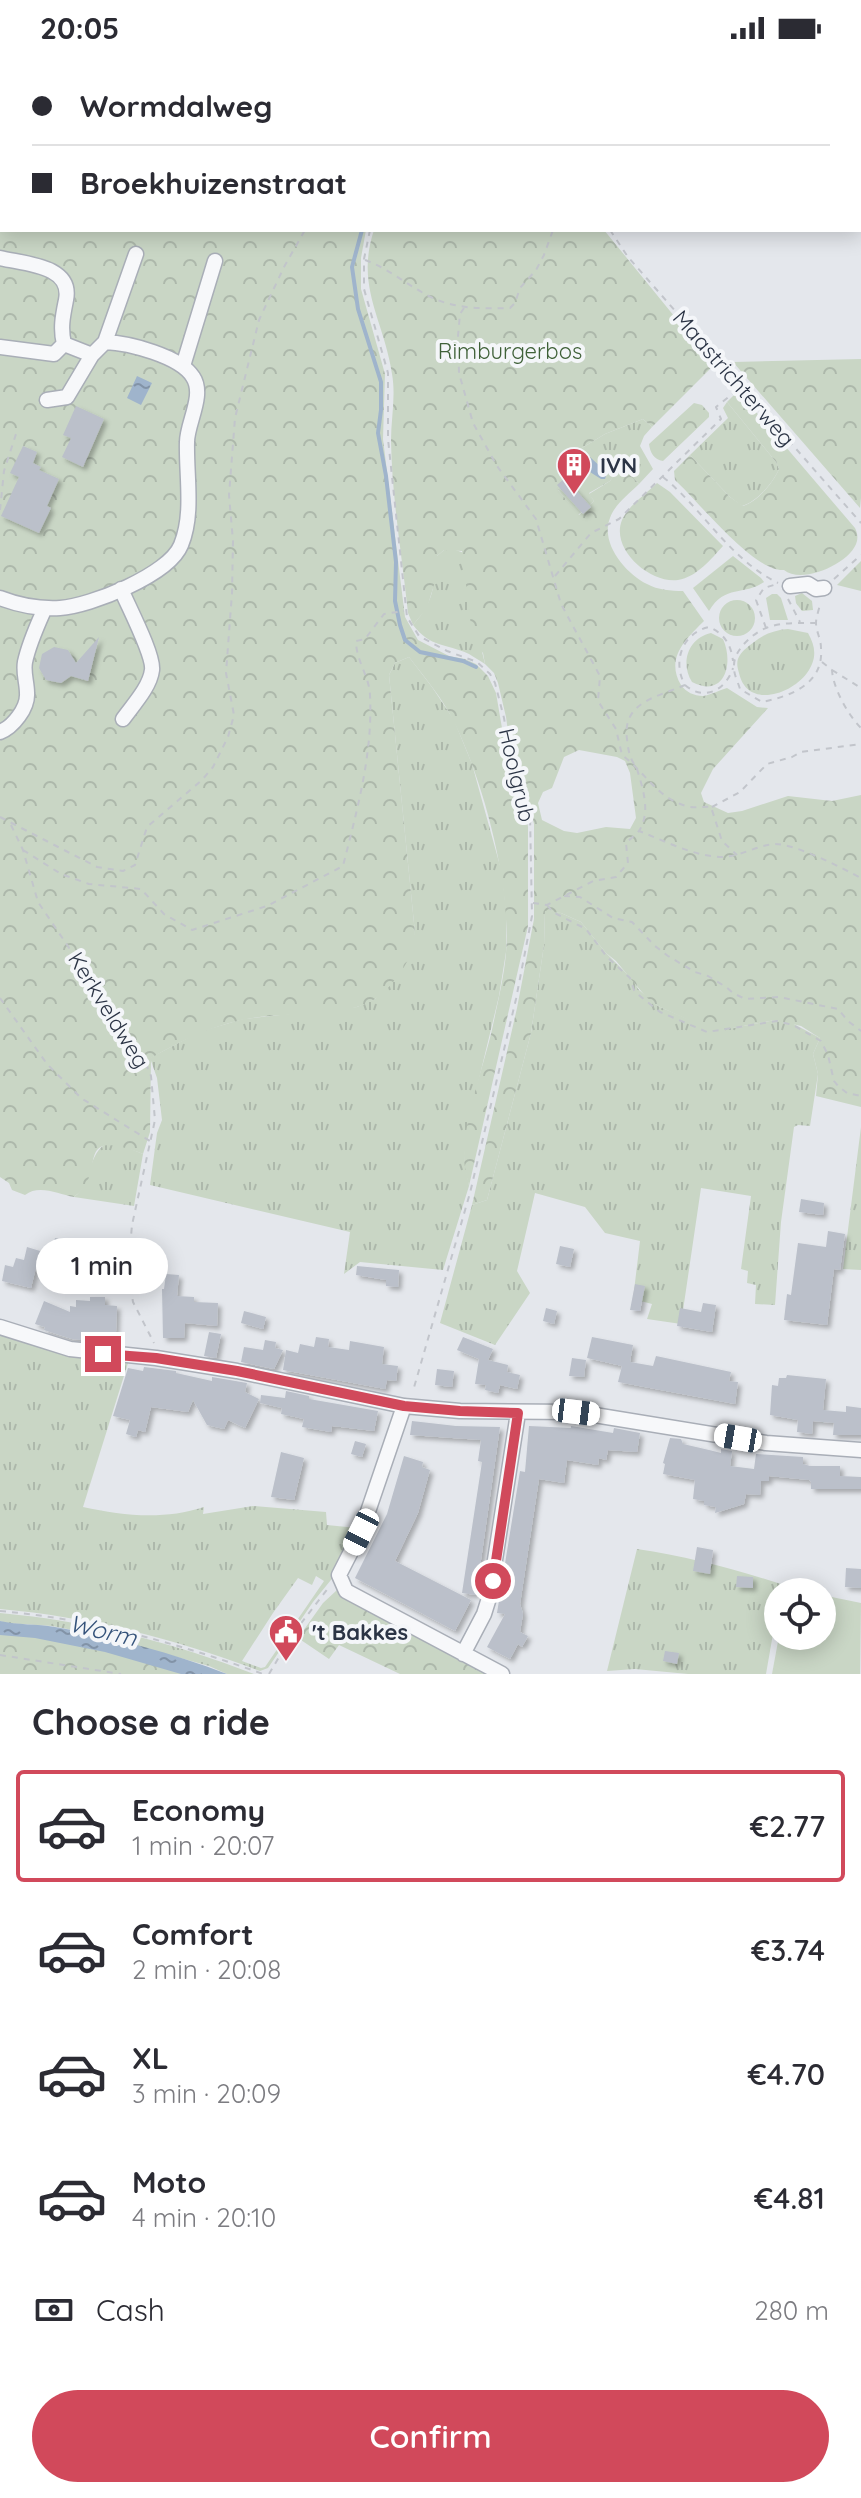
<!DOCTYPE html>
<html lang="en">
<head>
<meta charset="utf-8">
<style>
	body { margin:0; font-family:Quicksand,sans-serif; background:#f2f2f3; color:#2b2b33; height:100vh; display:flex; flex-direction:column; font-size:30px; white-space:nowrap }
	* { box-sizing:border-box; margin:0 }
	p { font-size:26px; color:#7c7c81 }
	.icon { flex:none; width:44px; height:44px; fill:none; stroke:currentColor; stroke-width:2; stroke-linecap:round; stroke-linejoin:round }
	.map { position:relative; height:1618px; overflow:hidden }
	.panel { display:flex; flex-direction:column; background:#fff; flex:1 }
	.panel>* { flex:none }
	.hud { position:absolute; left:0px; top:0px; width:862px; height:176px; box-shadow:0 4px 20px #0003; display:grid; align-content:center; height:176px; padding:0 32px; background:#fff }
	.tools { position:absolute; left:764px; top:1522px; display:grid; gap:16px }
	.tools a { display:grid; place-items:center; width:72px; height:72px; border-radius:50%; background:#fff; box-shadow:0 4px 20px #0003; font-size:40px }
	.end { position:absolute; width:36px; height:36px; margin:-18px; border:10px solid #d1495b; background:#fff; box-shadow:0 0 0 4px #fff }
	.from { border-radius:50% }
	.bubble { position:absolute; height:56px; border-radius:28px; background:#fff; box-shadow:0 4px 20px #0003; font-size:26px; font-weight:600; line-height:56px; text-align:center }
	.car { position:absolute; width:24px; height:48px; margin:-24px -12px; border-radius:10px; box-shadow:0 0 6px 2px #0007; background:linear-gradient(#fff 24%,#345 0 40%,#fff 0 76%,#345 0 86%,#fff 0) }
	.hud b { display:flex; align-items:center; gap:28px; height:76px; font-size:30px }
	.hud b+b { border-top:2px solid #e1e1e2 }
	.hud i { width:20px; height:20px; background:#2b2b33 }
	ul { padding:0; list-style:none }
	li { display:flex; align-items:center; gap:24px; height:112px; margin:0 16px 12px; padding:0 16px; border:4px solid transparent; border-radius:8px }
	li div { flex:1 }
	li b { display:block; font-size:30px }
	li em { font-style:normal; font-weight:600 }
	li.active { border-color:#d1495b }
	li>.icon { width:72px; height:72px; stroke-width:1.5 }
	h2 { padding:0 32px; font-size:36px; line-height:96px }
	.pay { display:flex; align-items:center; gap:20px; height:88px; padding:0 32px; font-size:30px }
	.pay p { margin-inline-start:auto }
	.action { display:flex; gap:16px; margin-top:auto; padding:16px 32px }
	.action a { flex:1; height:92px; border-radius:48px; background:#d1495b; color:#fff; font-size:32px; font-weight:600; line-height:92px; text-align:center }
	.status { display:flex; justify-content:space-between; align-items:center; height:56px; padding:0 40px; background:#fff; direction:ltr }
	.status svg { height:22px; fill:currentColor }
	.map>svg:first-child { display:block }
</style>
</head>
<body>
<div class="status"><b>20:05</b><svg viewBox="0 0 49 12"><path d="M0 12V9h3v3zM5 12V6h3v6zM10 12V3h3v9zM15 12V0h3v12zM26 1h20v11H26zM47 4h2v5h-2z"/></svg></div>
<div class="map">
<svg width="861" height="1618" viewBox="0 0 861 1618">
	<defs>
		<pattern id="grass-tufts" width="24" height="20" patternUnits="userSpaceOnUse" patternTransform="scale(2)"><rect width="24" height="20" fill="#c9d6c5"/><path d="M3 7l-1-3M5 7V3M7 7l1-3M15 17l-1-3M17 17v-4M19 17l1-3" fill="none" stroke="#adb8ab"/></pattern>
		<pattern id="forest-crowns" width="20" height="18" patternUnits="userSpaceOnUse" patternTransform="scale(2)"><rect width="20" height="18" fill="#c9d6c5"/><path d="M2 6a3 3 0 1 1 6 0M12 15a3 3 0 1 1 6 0" fill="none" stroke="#adb8ab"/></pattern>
		<pattern id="water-ripples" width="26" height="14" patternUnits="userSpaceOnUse" patternTransform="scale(2)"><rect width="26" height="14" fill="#9fb4cc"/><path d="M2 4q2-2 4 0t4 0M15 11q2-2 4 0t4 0" fill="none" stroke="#8293a7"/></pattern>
		<filter id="shadow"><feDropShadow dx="3.5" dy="3.5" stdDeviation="2" flood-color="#0004"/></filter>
	</defs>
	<rect width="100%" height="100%" fill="#e4e7ec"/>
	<path fill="url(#grass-tufts)" fill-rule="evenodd" d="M727,346l49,60 3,7c-6,14 -22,33 -37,37l-12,-9 -40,-42 38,-37 -5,-10z
		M643,363l9,8 -8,9 -4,10 13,23 -14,15 -18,-18 -11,15 -21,12 5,8 -16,14 -20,-25 24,-42 23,-14z
		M453,493l11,4 4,41 17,70c-5,-3 -11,-7 -16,-10 -24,-11 -38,-6 -56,-29 22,-25 20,-37 24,-69l7,-6z
		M802,537l10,8 1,9 -11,1 -6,-8 -1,-7z
		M772,538h5l4,4 7,22h-18l-4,-22z
		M719 562a18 18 0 1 1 36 0a18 18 0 1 1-36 0Z
		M788,573l20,4c8,14 9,26 -1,40 -16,22 -60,36 -68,0 -2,-7 -3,-12 1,-18 3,-5 9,-9 14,-13 10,-8 21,-12 34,-13z
		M711,577l12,6c11,24 2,60 -31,43 -12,-19 -4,-44 19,-49z
		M409,601l23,30 22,33 18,44 30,109 4,37v42l-7,44 -28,116 -7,45 5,29 -26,84 -83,-8 -16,12 6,-42 -200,-47 7,-52 5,-13 -5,-42 -7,-20 49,-26 44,-13 114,-12 18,-8 15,-14 25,-52 -26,-258 6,-12z
		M545,854l16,3 20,9 25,31 26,26 7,11 19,16 32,14 43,8 42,-8 15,2 30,16 -7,16 5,20 -8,52 -12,-1 -4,2 -13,95 -6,83 -20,-1 1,-19 -9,-2 1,-12 -7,-2 10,-73 -50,-8 -20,136 -34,-5 5,-15 -19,-5 7,-58 -35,-8 -20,-26 -50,-14 -18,78 13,22 -35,52 -55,-22 32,-118 15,-5 44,-167 13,-88z
		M861,1071v143l-18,-1z
		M108,1087l13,2 22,9 -9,52 -60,-9c20,-14 12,-44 34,-54z
		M0,1278l61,20 67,9 -45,144c41,9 81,13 121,0l-1,7 50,-8 73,6 1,13 30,3 -22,47 -22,27 -45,66 -8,3c-84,-32 -170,-54 -260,-62zM316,1520l8,5 -59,86 -4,1 -19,-7 31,-48 25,-35 14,7z
		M637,1493c49,7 97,20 144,35l-1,8h-2v13l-12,69h-78l-53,-5 -28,2z
		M0,1557c88,8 172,29 254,61h-27l-18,-8 -111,-31 -46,-9 -46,-3 -6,-2z"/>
	<path fill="url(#forest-crowns)" fill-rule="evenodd" d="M0,133h2v41h364l-5,28v31l24,85 -2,65 22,178 13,23 31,16 16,3 11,5 12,12 8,17 13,76 16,35 3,23v99l-59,260c-2,-9 -5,-20 -5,-30 1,-44 20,-89 29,-131 5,-24 11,-48 13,-72 5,-68 -22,-170 -52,-231 -11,-23 -29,-44 -45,-65l-14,6 -6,12 26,258c-2,18 -7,30 -18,44 -6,8 -14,17 -22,22 -31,20 -96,12 -134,21 -34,8 -60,21 -90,38l-1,74 -7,22c-74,-28 -33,19 -69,43 -16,-3 -35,-13 -49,-2l-13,-5 -3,-7 -9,-6z
		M374,174h230l110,135 -62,62 -9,-8 -38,15 -23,14 -24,42 21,25 15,-14 -5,-7 21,-13 11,-16 18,19c-10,10 -24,20 -29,34 -10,25 15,55 37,66 11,6 24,7 36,7l21,30c-18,18 -39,37 -23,64 5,7 13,11 22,11 8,-1 16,-6 24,-8l30,19 11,1 -55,61 -12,24 3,9 24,11 14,-2 46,-15 44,5 29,-6v312l-45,-11 2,-22 -5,-20 7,-16 -19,-12 -26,-6 -42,8 -25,1 -50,-23 -12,-9 -30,-36 -10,-8 -25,-31 -20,-9 -16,-2 -1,34 -13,88 -44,167 -15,5 45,-197 17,-89v-95l-8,-32 -13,-26 -7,-49 -8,-34 -4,-10 -9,-9 -2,-11 -10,-11 -11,-91 -18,-1 -7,6v19l-10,33 -14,17 -5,-12c-6,-57 -16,-114 -17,-172 0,-22 5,-45 1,-67 -8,-54 -37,-87 -18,-144zM579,694l38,7 8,4 5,12 6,45 -6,11 -24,-2 -29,6 -13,-2 -22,-11 -4,-17 5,-11 9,-4 12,-31z
		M861,303v139l-1,10 -127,-146z
		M735,338l6,1 15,17 99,116c2,4 3,8 2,13 -5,22 -55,44 -73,29 -29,3 -86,-69 -109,-90l-1,-9 16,-16 40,42 13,9c14,-4 30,-23 36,-37l-3,-7 -49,-60z
		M694,347l8,2 7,8v4l-46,44c-9,-1 -13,-9 -14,-17z
		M657,427l13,9 53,54c-12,13 -26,31 -45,34 -28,4 -68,-31 -56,-60 6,-14 24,-26 35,-37z
		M733,500l28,22 3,4c-20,14 -39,2 -55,29l-16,-23z
		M861,505v30l-24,-6z
		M337,1534l152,84h-89l-61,-29 -10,14 -31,-21 25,-35z
		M0,1572l207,46h-207z"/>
	<path fill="#c9d6c5" d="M822,1539l39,8 -1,71h-88l7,-38h43z"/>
	<path fill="url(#water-ripples)" d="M137,320l15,7 -11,22 -14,-7z
		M585,400h4l18,17 -2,6h-4l-19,-12 -2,-5z
		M0,1565c18,4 37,3 55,6 59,10 117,26 172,47h-46l-76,-22 -70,-14 -35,-3z"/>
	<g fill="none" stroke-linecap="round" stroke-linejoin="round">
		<path stroke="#9fb4cc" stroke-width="4" d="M362,174l-10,37 6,42 23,73v28l-3,23 8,43 10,86 -1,39 5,24 5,15 15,12 43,9 13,6"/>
	</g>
	<path fill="#bbc0ca" filter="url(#shadow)" d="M76,350l28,13 -21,48 -21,-10 9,-19 -8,-3z
		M23,390l14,6 -4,11 8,4 -2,3 20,9 -12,27 4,2 -12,25 -38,-17 18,-39 -9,-4z
		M565,422l26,29 -8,7 -26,-29z
		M99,581l-11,44 -17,-5 -10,7 -15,-3 -7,-12 3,-14 12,-7 14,3 8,13z
		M801,1143l23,4 -1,12 -24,-3z
		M828,1175l17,3 -5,36 -6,-1 -7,56 -43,-5 3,-26 4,1 7,-52 28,4z
		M55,1182l10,2 -3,13 -10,-2z
		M560,1190l14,3 -4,18 -14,-3z
		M27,1191l13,4 -9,37 -29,-7 3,-16 8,2 3,-9 8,2z
		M357,1210l42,4 -1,17 -12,-1v-6l-30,-5z
		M166,1218l13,1 -2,21 17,1v5l24,1 -1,23 -32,-3 -1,15h-21l-1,-49h2z
		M635,1228l10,2 -5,25 -10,-1z
		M90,1241h15v8l12,1 -1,26h-6l-9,10 -29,-3 -28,-9 1,-3 -10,-3 9,-23 26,11v-6l6,1v-7l14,1z
		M703,1247l13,2 -4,27 -35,-6 3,-18 21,4z
		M546,1252l11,3 -3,13 -11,-3z
		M244,1255l22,6 -3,12 -22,-6z
		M209,1276l12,2 -5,24 -12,-2z
		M316,1281l13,2 -1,8 21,3 1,-9 34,6 -2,17 16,2 -2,15 -9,-1 -2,9 -102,-19 3,-20 12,3 2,-9 14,3z
		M463,1281l30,12 -5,11 20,5 -1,7 13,3 -3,14 -17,-4 -2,8 -13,-3 1,-5 -11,-1 4,-25 -22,-9z
		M592,1281l41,8 -3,17 23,4 3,-10 75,16 -2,9 9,1 -3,22 -117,-22 4,-16 -35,-8z
		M265,1284l11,2 -1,6 8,2 -9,19 -33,-7 3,-15 19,3z
		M572,1302l14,2 -2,17 -15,-1z
		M144,1311l32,4v2l36,8v-4l35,6 -2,9 14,7 -14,29 -17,-8 -4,9 -17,-4 -14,-25 -5,12 -37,-5 -6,25 -7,-2 -2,7 -10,-3 4,-14 -17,-4 15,-48 15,3z
		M437,1313l17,2 -2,16 -17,-2z
		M787,1319l39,4 -3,31 23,2v-6l15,2v27h-28l1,-12 -21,-2 -1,13 -15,-2 1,-12 -28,-5 2,-30 6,1 1,-8h7z
		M286,1335l23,5v3l69,12 -4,20 -42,-5 -1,6 -29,-5 2,-8 -23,-5 1,-6 -22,-5 1,-8 24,3z
		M412,1365l44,5 44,1 -24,168 -14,-2 20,-131 -4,-1 3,-21 -71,-5z
		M529,1370l42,2v-2l42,7 1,-5 26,5 -3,19 -29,-2 -2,10 -7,-2 -1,7 -31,-5 -3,23 -25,-4 -19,125 3,10 -3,18 8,4 -6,11 -4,-3 -8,15 -23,-12 18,-33 -8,-1 23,-142 5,1z
		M670,1382l11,1 2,5 26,6 12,3v-4l11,2 -2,15 24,3 2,-15 47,3v7l7,2h30v10l21,1v12h-50v-7l-2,-2 -40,-4v5h-8l-1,14 -14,-1 -2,10 -29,9 1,-6 -12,-2v-4l-11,-2 2,-19 -32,-6 2,-10 -2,-1z
		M355,1385l11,3 -4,13 -11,-3z
		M281,1396l23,6 -10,42 -23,-3z
		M404,1400l19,6 -1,5 8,3 -12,43 -23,48 76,39 -16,31 -100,-53 32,-64z
		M697,1491l16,3 -3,24 -17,-3z
		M846,1512l15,1v19l-16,-1z
		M737,1520l16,1v11l-17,-1z
		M665,1595l14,2 -2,11 -14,-3z"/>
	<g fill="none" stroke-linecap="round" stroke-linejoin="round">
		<defs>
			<path id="minor" d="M0,202c24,6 73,7 66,42 -3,15 -6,28 -2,44
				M105,286l31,-88
				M0,291l54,7 10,-10 28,11
				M183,310l32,-105
				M790,530l18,-2 8,5 8,-1
				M121,533c7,17 33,66 31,81 -2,17 -19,35 -29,49
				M0,542c18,7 41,11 60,10 30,-2 109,-33 121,-63 13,-31 5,-70 6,-103 0,-19 18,-47 6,-65 -13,-21 -64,-34 -88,-35l-13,13 -25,42 -20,3
				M0,676c13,-5 28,-24 27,-39 0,-11 -4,-20 -2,-31 4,-19 12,-36 20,-54
				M0,1271l70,22 86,9 81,13 167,35 56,5 116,1 190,31 95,7
				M404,1350l-43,126 -22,43 7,16 156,83
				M463,1598l21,-40 5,-16 29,-185"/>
		</defs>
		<use href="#minor" stroke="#a9aeb7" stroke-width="17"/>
		<path stroke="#c2c5cb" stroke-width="2" stroke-dasharray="6 6" stroke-linecap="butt" d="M453,0v2
			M523,0l1,2
			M401,2l1,-2
			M370,174l-6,29v30l24,84v66l19,178 12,19 28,15 30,11 13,12 5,9 9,35 9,55 12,23 5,19 2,101 -16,83 -46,194 -57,198
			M610,174l18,27 233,266
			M365,204c22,8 40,23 60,34 26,15 56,15 85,14l5,-5 5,-15 16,-18 8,-15 9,-25
			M464,252l-4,6 -2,22 1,37 14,50 24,43 39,53 25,85 39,72 -2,25 18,28 6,26c24,18 34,42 64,51 9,3 17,0 25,1l11,34 15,14
			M663,421c41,33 65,81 115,106
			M0,454l4,-39 12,-37
			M555,520l36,-43 28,-14 102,-100 -5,-12 24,-19
			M834,523l27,-24
			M788,543l12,23
			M816,567c-15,0 -36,-1 -50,5 -13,5 -32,22 -32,37 -1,8 4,17 6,24l22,13c29,-6 62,-18 59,-54 0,-9 -5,-17 -5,-25 0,-6 3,-13 4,-19
			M766,572l-10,-28 8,-12 13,-4
			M822,606l10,8c1,18 16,45 29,58
			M832,614l29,18
			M685,629c19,17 41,5 48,-17
			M634,708c-5,-8 -6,-16 -7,-25 -5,-37 30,-42 58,-54 -13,-23 -3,-52 24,-58 16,7 22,18 24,34
			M637,713c6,20 14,43 2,62
			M712,751l28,-15 27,-28 25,-7 9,-5 60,-8
			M0,761l97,50 26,4 12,-6 12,-38 55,-47 11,-13 15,-30 6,-22 -8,-42 6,-80 1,-52 -4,-46 6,-77 24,-98 25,-53 21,-37
			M11,769l12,25 15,52 105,155 8,19 4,44 -23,105 -4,46 5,31 21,41
			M23,794l38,24 28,10 52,5 23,25 28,16 75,-24 76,-40c14,-56 30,-112 27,-171 -1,-20 -14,-34 -14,-54l9,-2 19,-25 20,-3
			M564,840l16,1 33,21 19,4 23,24 13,10 27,16 13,4 18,11 7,6 12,6 34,-2 59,12 10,12 13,10
			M533,847l14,2 46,-24 23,-4 12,-14 -2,-20 13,-12c26,10 54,25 82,26 19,0 36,-12 54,-13 21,0 67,24 86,34
			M547,849l6,7 33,17 21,28 23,21 4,12 6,6 20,16 47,20 70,-11 16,4 28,16 7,14 6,26 4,5 9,7 14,3
			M0,942l47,66 34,34 69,43
			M0,1555c91,8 177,32 263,63
			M0,1599l121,19
			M269,1618l23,-39 37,-48"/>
		<use href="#minor" stroke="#f7f8fa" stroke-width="14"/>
	</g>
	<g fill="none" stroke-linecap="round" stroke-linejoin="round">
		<path stroke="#d1495b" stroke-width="10" d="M103,1298l53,4 81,13 167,35 56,5 58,2 -25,168"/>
	</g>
	<defs>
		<symbol id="building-pin" viewBox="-11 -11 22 30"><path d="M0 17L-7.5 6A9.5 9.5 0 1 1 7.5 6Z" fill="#d1495b" stroke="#f4f6f9"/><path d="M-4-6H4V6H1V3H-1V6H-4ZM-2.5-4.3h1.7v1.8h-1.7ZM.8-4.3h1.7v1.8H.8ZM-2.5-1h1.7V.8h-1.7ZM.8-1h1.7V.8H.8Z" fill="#fff"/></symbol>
		<symbol id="civic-pin" viewBox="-11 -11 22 30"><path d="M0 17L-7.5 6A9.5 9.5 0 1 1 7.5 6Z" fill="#d1495b" stroke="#f4f6f9"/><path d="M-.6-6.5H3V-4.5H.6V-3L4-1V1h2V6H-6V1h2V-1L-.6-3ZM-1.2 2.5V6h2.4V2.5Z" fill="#fff"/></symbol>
	</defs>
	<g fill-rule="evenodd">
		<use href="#building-pin" x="554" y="389" width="40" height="54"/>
		<use href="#civic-pin" x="266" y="1556" width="40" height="54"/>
	</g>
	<g text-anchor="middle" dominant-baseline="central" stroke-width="8" stroke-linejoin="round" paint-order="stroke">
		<g font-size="22" fill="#3f6138" stroke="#f4f6f9">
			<text x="510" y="295">Rimburgerbos</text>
		</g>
		<g font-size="22" fill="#2b3445" stroke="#f4f6f9">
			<text transform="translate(734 322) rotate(49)">Maastrichterweg</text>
			<text transform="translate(517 719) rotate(77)">Hoolgrub</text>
			<text transform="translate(109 954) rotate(58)">Kerkveldweg</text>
		</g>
		<g font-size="22" font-weight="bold" fill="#2b3445" stroke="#f4f6f9" text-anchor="start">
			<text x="600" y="409">IVN</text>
			<text x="312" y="1576">'t Bakkes</text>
		</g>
		<g font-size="24" font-style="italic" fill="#34527a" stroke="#f4f6f9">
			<text transform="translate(103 1574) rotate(13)">Worm</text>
		</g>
	</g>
</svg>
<div class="tools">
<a><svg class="icon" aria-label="locate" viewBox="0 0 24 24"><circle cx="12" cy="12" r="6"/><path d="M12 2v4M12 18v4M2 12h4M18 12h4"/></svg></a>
</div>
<i class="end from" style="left:493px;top:1525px"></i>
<i class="end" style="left:103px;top:1298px"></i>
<div class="bubble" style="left:36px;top:1182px;width:132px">1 min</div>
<i class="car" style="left:576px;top:1356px;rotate:97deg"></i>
<i class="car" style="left:738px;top:1382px;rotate:280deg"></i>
<i class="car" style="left:361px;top:1476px;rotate:207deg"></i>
<div class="hud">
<b><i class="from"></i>Wormdalweg</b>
<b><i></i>Broekhuizenstraat</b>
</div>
</div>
<section class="panel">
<h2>Choose a ride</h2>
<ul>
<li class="active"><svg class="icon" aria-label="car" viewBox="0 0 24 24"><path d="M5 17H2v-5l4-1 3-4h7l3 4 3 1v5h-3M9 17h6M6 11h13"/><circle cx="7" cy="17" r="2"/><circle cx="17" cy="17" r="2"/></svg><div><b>Economy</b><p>1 min · 20:07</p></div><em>€2.77</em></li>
<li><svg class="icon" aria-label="car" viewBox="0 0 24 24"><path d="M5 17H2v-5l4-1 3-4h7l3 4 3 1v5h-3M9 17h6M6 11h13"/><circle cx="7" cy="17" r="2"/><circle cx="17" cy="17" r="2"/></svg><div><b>Comfort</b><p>2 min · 20:08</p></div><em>€3.74</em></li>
<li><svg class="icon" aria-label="car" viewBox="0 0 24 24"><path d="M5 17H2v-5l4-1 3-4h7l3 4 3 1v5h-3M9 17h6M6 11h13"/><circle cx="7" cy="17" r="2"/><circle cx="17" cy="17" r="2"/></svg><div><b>XL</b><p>3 min · 20:09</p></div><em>€4.70</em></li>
<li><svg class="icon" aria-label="car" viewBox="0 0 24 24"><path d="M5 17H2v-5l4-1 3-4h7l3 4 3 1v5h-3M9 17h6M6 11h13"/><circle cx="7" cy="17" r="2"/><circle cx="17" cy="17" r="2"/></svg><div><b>Moto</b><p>4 min · 20:10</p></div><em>€4.81</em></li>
</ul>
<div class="pay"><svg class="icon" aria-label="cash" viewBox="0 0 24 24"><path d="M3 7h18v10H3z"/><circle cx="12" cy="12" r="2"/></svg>Cash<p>280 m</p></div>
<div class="action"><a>Confirm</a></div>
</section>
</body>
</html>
